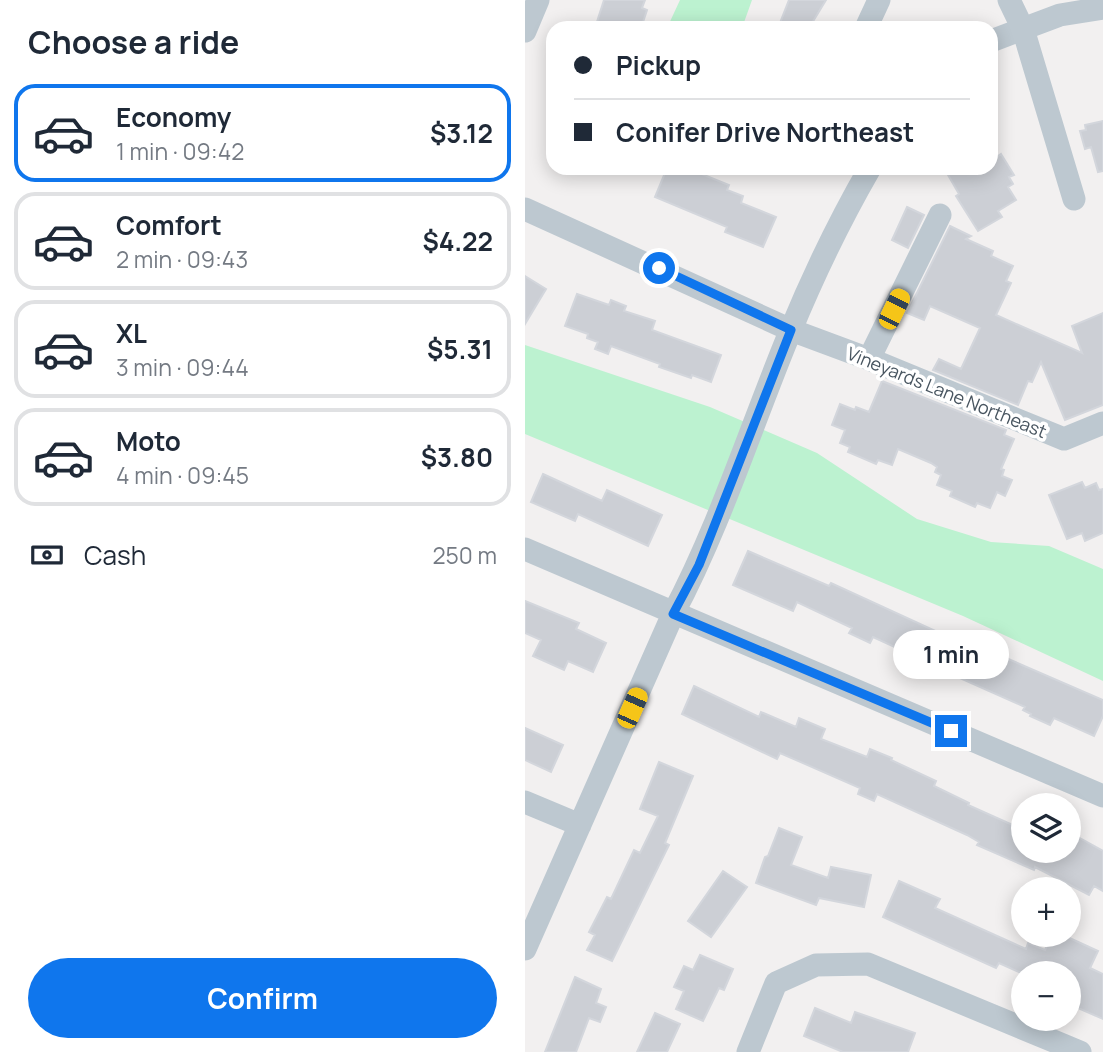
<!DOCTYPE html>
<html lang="en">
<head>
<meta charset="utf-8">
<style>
	body { margin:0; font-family:Manrope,sans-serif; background:#f6f6f7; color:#1f2937; height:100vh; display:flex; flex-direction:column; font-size:26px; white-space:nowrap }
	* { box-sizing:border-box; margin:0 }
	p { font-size:23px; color:#747a83 }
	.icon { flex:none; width:38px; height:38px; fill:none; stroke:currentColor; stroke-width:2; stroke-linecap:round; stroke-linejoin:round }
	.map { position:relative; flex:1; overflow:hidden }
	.details { display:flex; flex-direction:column; background:#fff; width:525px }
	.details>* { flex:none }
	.top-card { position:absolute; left:21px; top:21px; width:452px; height:154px; border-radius:21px; box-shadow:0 4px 18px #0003; display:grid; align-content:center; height:154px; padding:0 28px; background:#fff }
	.tools { position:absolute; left:486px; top:793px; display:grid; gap:14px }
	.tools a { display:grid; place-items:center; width:70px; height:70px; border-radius:50%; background:#fff; box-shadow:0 4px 18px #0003; font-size:35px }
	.end { position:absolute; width:32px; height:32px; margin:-16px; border:9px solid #0f76ed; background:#fff; box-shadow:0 0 0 4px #fff }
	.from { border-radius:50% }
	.bubble { position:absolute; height:49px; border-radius:24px; background:#fff; box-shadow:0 4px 18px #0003; font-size:23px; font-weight:700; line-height:49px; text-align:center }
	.car { position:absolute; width:21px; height:42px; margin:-21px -10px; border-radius:9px; box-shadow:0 0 5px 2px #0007; background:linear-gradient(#f5c518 24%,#345 0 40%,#f5c518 0 76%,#345 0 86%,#f5c518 0) }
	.top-card b { display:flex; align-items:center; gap:24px; height:66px; font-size:26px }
	.top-card b+b { border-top:2px solid #e0e1e3 }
	.top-card i { width:18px; height:18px; background:#1f2937 }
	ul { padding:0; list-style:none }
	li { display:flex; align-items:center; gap:21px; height:98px; margin:0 14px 10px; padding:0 14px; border:4px solid #e0e1e3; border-radius:21px }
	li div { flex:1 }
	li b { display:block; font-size:26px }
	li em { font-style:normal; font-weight:700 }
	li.on { border-color:#0f76ed }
	li>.icon { width:63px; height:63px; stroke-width:1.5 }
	h2 { padding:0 28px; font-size:32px; line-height:84px }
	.pay { display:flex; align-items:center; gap:18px; height:77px; padding:0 28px; font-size:26px }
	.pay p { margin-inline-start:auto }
	.primary-button { display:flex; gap:14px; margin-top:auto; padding:14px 28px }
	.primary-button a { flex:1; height:80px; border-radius:42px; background:#0f76ed; color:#fff; font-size:28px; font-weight:700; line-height:80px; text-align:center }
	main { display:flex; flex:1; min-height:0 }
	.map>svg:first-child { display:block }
</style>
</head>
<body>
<main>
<section class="details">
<h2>Choose a ride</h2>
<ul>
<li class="on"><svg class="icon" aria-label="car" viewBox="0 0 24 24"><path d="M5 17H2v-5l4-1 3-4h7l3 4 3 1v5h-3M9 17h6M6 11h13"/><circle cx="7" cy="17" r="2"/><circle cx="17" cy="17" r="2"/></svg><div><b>Economy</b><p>1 min · 09:42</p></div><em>$3.12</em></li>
<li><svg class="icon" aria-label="car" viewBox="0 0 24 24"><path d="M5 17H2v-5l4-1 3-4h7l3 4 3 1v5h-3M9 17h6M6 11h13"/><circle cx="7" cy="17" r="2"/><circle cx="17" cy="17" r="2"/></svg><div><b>Comfort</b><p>2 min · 09:43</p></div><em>$4.22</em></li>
<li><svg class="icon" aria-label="car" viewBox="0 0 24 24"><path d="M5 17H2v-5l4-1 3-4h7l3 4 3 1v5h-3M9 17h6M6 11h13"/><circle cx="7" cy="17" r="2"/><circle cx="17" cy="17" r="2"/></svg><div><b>XL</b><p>3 min · 09:44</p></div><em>$5.31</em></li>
<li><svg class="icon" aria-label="car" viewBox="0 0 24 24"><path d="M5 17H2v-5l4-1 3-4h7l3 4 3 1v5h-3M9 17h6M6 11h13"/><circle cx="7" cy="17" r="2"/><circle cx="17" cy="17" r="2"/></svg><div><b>Moto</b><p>4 min · 09:45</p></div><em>$3.80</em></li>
</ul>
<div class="pay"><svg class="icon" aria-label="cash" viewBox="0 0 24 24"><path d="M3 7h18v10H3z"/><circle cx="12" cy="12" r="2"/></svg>Cash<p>250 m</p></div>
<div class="primary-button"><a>Confirm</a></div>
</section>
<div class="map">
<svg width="578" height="1052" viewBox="0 0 578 1052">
	<rect width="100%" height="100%" fill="#f2f0f0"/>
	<path fill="#bcf2d0" d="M155,0h72l-10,28h-75z
		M0,345l185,62 107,46 100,66 74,23 58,4 54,23v112l-140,-65 -438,-182z"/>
	<path fill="#cccfd5" stroke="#d3d6dc" stroke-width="2" d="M79,0h41l-3,8 5,2 -6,18h-46z
		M264,0h37l-17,28h-31z
		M578,121v50l-5,1 -7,-25 -6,2 -5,-18 6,-1 -1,-5z
		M476,154l13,21 -5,2 4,7 -5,3 8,13 -18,11 4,6 -24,14 -22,-35 3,-2 -15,-26h47v-7z
		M142,168h20l42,17 -2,5 16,6 -2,7 35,14 -13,30 -38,-15 2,-5 -72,-30z
		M382,207l17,8 -16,33 -16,-8z
		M425,226l21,10 -5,3 27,12 -2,5 22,10 -7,15 5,2 -15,32 86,38 -10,-27 31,-13v92l-38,15 -24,-58 -9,20 -4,-1 -10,24 -85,-35 6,-11 22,10 19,-41 -50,-22 -6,14 -17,-7z
		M0,276l21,13 -21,35z
		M52,294l32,11 2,-5 15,6 -2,5 31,10 -3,9 69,25 -10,27 -19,-7 -1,3 -32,-11 1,-3 -49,-18 -3,8 -13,-5 3,-7 -11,-4 1,-4 -23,-8z
		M357,381l124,49 -2,5 10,4 -13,30 3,1 -2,6 10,4 -7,16 -8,-4 -7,16 -13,-5 -2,4 -25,-11 2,-5 -15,-6 4,-10 -6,-3 2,-5 -6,-4 -33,-14 -6,16 -14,-5 -2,4 -28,-12 2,-5 -10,-4 5,-13 -13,-5 8,-21 15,6 1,-3 13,5z
		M18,474l59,27 5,-11 55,25 -14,31 -70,-32 -3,7 -44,-19z
		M557,482l3,6 11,-5 3,7 4,-1v44l-18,8 -3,-8 -15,6 -18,-44z
		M223,551l81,35 2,-3 150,69 2,-4 120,52v16l-9,20 -40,-18 -4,7 -20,-9 1,-2 -8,-4 2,-3 -83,-37 -3,5 -21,-9 3,-7 -48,-22 -3,6 -21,-10 3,-5 -55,-26 -4,9 -60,-26z
		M0,601l54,22 -3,6 30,14 -13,29 -25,-11 -4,9 -31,-14 8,-16 -16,-7z
		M169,686l65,31 2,-5 35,15 3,-9 26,11 -4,10 46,18 3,-8 22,9 -1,2 45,21 -2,5 35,17 -1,2 56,25v20h47l7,-13 25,14v40l-9,-5 -5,9 -54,-28 -1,3 -57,-25 2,-3 -12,-7 -90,-41 -3,7 -16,-7 2,-6 -80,-35 -3,6 -95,-45z
		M0,728l38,17 -12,27 -26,-12z
		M134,762l34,14 -28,67 4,2 -57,116 -25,-11 8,-15 -6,-3 18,-35 4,2 23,-49 6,3 18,-37 -18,-7z
		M254,828l23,9 -11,28 37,13 3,-11 40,8 -7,32 -45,-9 -3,7 -60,-22 9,-26 3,-1z
		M198,871l24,16 -36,50 -23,-16z
		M374,881l41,18 -5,9 91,41 2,-6 17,7 7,-16h9l37,17 -8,17 13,6v45l-34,-15v-31h-48l-22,-10 -3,5 -113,-51z
		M175,955l33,14 -9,21 -5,-2 -16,33 -27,-12 8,-18 -10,-4 10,-21 9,4z
		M50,977l26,12 -5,14 10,4 -6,15 -11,-4 -13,34h-31z
		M290,1008l36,15 4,-11 60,21 -7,19h-65l-39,-16z
		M130,1013l25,11 -13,28h-30z"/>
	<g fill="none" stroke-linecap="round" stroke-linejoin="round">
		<path stroke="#bdc8d0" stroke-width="23" d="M484,0l14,29 51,170
			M341,28l13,-28
			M0,31l13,-31
			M466,41l69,-26 43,-7
			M0,209l266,121 78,29 195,80 39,-16
			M344,359l71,-144
			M0,549l578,247
			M0,802l55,23
			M0,949l148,-335c48,-91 78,-188 117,-282 23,-56 50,-112 80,-164
			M223,1052l28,-69 40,-18 52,-1 212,88"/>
	</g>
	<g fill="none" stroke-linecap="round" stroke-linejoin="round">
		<path stroke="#0f76ed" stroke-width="9" d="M134,268l132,62 -92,235 -26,49 278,117"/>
	</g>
	<g text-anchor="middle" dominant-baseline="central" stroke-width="7" stroke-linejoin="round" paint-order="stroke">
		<g font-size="18" fill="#47545f" stroke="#fff">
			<text transform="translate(422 392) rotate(22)">Vineyards Lane Northeast</text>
		</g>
	</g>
</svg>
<div class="tools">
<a><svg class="icon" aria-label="layers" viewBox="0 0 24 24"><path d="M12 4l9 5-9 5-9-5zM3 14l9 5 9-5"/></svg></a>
<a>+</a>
<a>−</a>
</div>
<i class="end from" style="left:134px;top:268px"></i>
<i class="end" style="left:426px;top:731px"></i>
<div class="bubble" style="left:368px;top:630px;width:116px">1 min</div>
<i class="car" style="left:369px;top:309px;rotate:26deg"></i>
<i class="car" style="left:107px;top:708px;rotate:24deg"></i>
<div class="top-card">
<b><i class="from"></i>Pickup</b>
<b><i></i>Conifer Drive Northeast</b>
</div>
</div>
</main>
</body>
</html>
